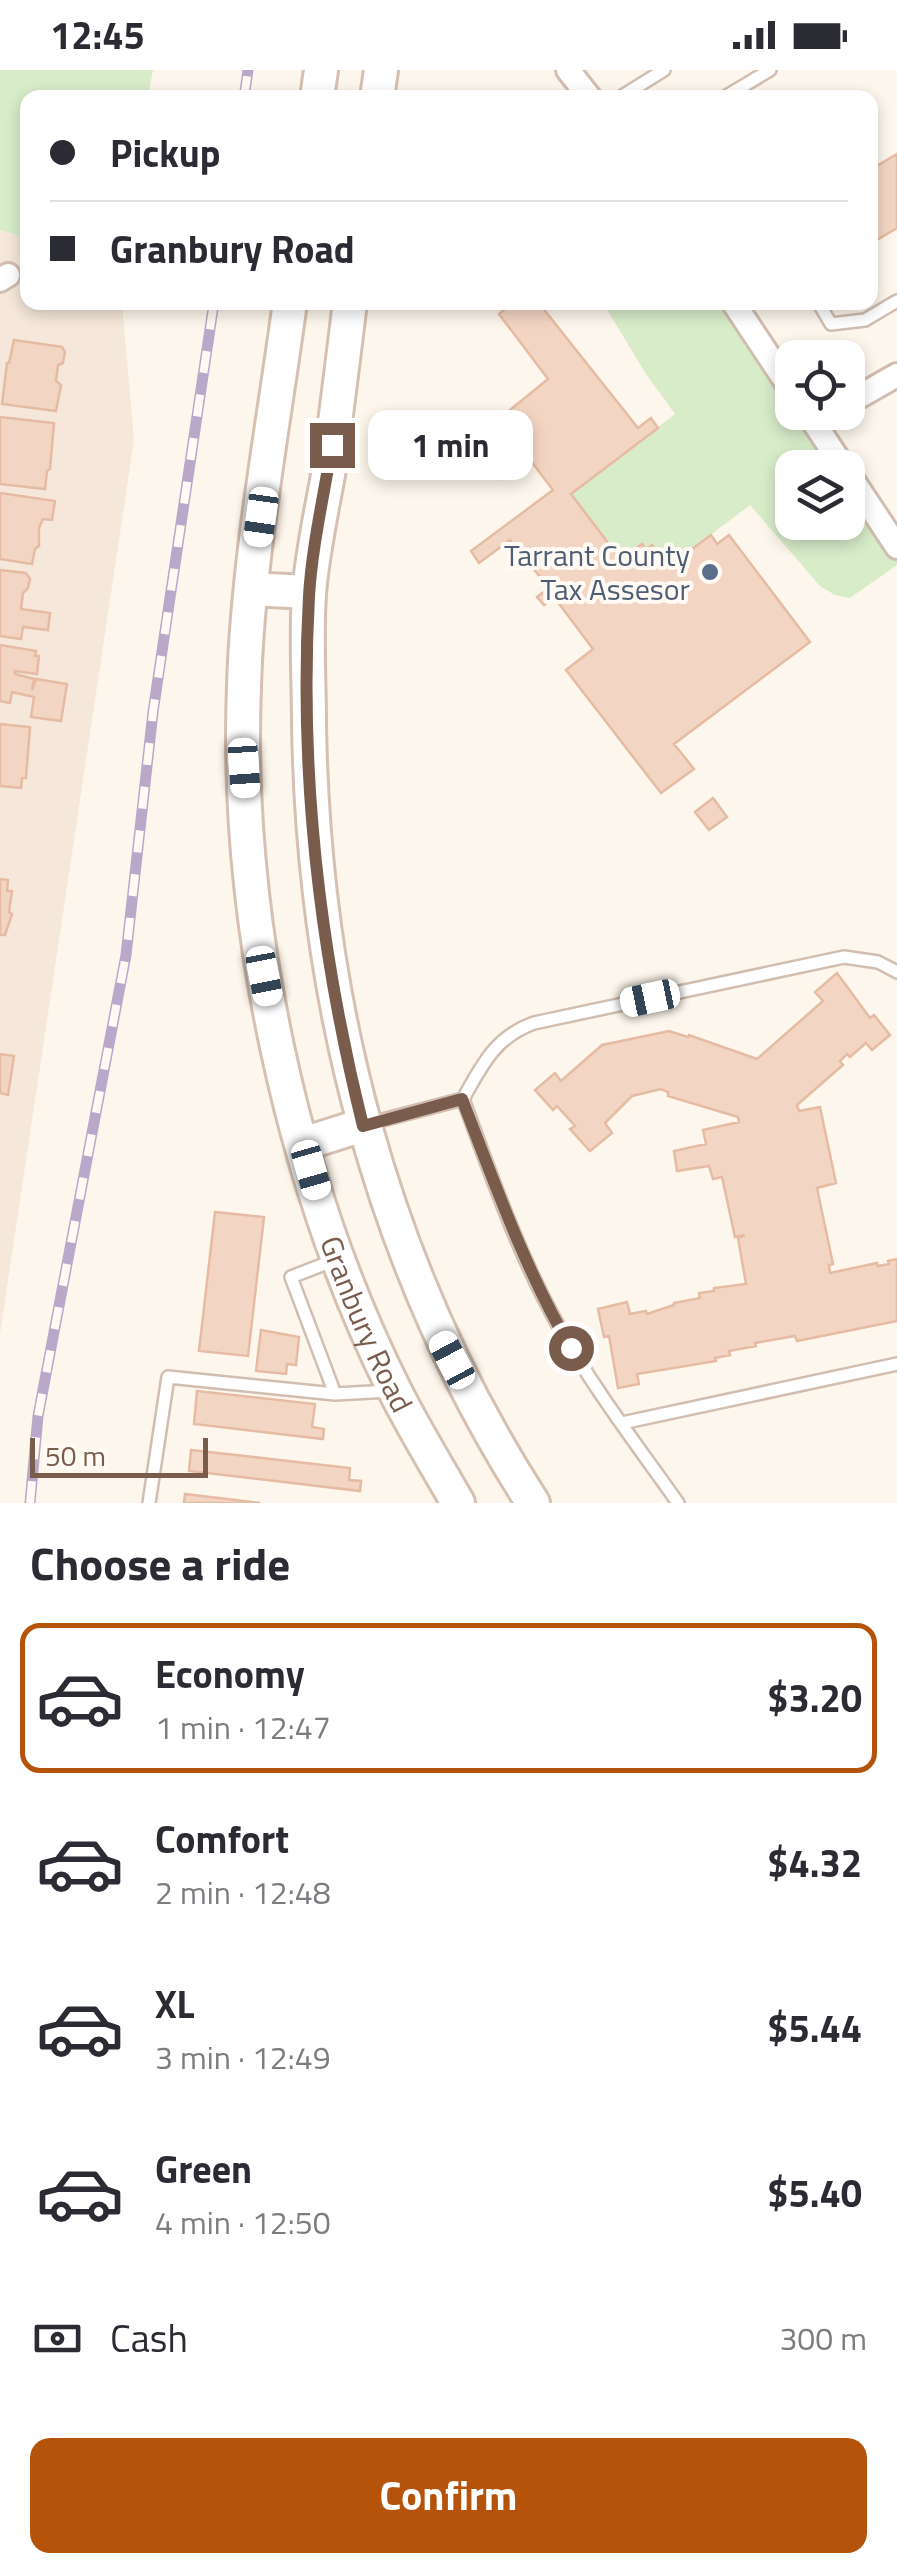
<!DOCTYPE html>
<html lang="en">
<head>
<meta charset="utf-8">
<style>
	body { margin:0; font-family:"Titillium Web",sans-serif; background:#f2f2f3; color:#2b2b33; height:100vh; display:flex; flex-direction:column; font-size:38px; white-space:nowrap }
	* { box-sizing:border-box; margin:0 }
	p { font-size:32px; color:#7c7c81 }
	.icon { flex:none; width:55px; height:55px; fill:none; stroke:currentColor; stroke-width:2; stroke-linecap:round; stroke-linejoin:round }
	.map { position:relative; height:1433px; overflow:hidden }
	.panel { display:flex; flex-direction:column; background:#fff; flex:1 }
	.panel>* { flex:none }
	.top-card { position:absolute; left:20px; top:20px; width:858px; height:220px; border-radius:20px; box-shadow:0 5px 15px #0003; display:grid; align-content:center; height:220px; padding:0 30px; background:#fff }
	.controls { position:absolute; left:775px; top:270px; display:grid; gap:20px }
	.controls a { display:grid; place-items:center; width:90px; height:90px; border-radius:20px; background:#fff; box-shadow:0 5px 15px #0003; font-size:50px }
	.scale { position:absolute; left:30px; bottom:25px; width:178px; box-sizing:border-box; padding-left:10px; border:5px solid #7a5c4d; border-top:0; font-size:28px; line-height:35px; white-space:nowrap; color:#7a5c4d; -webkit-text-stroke:8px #fffaf3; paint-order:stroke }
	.end { position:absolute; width:45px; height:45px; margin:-22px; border:12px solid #7a5c4d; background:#fff; box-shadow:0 0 0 5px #fff }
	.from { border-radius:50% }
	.bubble { position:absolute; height:70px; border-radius:20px; background:#fff; box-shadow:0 5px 15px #0003; font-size:32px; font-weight:700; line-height:70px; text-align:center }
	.car { position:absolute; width:30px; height:60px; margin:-30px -15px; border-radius:12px; box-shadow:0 0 8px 2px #0007; background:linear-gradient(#fff 24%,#345 0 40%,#fff 0 76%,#345 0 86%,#fff 0) }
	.top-card b { display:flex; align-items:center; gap:35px; height:95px; font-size:38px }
	.top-card b+b { border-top:2px solid #e1e1e2 }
	.top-card i { width:25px; height:25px; background:#2b2b33 }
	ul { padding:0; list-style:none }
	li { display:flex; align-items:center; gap:30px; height:150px; margin:0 20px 15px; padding:0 10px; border:5px solid transparent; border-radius:20px }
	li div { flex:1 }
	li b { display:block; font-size:38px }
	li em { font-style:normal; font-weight:700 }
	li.selected { border-color:#b45309 }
	li>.icon { width:90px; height:90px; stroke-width:1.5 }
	h2 { padding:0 30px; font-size:45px; line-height:120px }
	.pay { display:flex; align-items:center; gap:25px; height:110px; padding:0 30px; font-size:38px }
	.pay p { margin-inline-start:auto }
	.button { display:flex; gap:20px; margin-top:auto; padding:20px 30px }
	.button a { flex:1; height:115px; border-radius:20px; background:#b45309; color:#fff; font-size:40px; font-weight:700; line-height:115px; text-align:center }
	.status { display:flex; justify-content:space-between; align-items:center; height:70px; padding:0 50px; background:#fff; direction:ltr }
	.status svg { height:28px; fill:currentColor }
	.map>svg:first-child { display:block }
</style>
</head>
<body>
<div class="status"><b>12:45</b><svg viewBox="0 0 49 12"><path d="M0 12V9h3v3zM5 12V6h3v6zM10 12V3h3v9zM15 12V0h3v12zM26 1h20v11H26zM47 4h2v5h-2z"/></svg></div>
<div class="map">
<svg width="897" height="1433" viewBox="0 0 897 1433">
	<rect width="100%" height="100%" fill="#fdf6ec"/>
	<path fill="#f5e8da" d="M0,160l27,8 1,64 94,1 12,137 -134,894z"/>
	<path fill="#d8ecc9" d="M0,0h153l-5,27 -120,1 -1,140 -27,-8z
		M603,233h129l60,89v20l14,1 37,54 -51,1v54h56v-48l49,73v18l-47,33 -15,-3 -15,-9 -70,-81 -82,62 -16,-22 -31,15 -50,-66 104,-80 -29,-40z"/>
	<path fill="#f3d5c3" stroke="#e6bba3" stroke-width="2.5" d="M897,84v74l-27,16v-74z
		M514,232h24l100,126 13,-10 7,10 -87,66 50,66 21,-16 4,5 6,-4 16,22 43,-32 6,9 12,-9 81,107 -136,102 20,25 -33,24 -95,-123 27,-21 -39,-52 -10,8 -7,-8 12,-9 -39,-48 -31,23 -8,-12 82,-61 -54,-71 49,-40 -49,-65z
		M14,270l48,7 3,5 -2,11 -5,2 -2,16 5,4 -5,26 -54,-7 5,-41h2z
		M0,347l54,6 -4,46 -3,2 -2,18 -45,-5z
		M0,423l55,8 -3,19 -9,-1 -4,9v18l-4,3 -3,15 -32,-5z
		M0,500l26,3 4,6 -2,9 -5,5 -2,16 29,4 -2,17 -25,-3 -2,12 -21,-3z
		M0,575l36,6 -1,5h4l-2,18 -22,-3v3l19,5 -2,11 4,-11 31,5 -6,37 -30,-4 3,-20 -22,-5 -2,11 -10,-2z
		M0,654l30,3 -4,51h-4l-1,10 -21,-2z
		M713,728l14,19 -18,13 -14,-18z
		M0,809l8,1 -1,11h5l-3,21 3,2 -7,21h-5z
		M837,903l33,45 4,-3 16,20 -18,15 -6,-7 -16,14 -3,-3 -7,7 3,4 -46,40 2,6 21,-4 16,76 -19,5 16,76 -4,1 1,8 47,-10 1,3 11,-2 -1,-3 9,-2v62l-100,20 -2,-5 -40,7 1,3 -27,5 1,4 -15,3 1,3 -79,13 2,10 -21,4 -9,-52 -5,1 -6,-28 29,-7 3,12 16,-3 1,3 27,-9v-2l26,-5 -1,-5 15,-2v-3l32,-4 -8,-46 7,-3 -10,2 -13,-60 -9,2 -4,-13 -32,5 -3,-20 32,-7 -3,-14 36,-8 -1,-5 -70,-21v-4l-7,-3 -29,7 -27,27 7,10 -22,18 -20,-22 5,-3 -18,-20 -4,4 -18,-20 20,-17 6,8 41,-36 67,-14 19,6 1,-2 68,24 66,-58 -8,-9z
		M0,984l14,2 -6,39 -8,-2z
		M215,1142l49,5 -16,139 -49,-5z
		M261,1260l38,7 -3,28 -9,-1 -1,10 -30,-3z
		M197,1321l118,13 -3,23 12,2 -1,10 -129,-15z
		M191,1380l159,18 -1,12 12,1 -1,10 -171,-20z
		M185,1424l75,9h-76z"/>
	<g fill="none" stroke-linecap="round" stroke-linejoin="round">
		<defs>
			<path id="lane" d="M619,28l45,-28
				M723,28l47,-28
				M818,232l13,22 34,-4 32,-19
				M463,1029c19,-34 32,-62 71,-76l310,-66 34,5 19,10
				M367,1054l96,-25c28,76 55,155 95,226 35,63 79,120 120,178
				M335,1190l-44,17 44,117 55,-3
				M622,1353l275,-59
				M149,1433l19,-126 167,17"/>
			<path id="street" d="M568,0l22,28
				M0,210l8,-5
				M733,232l59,89
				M848,333l49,-28
				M807,342l37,56
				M848,403l49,74"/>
			<g id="secondary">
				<path d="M317,28l4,-28"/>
				<path d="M377,28l4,-28"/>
				<path id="s1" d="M290,232c-17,127 -42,256 -46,384 -9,230 47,498 151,705 19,38 42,75 63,112"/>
				<path d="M350,232c-7,58 -14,115 -22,173 -7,39 -16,79 -19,119 -3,43 0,86 0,129 4,276 73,546 224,780"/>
				<path d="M251,519l58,3"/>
				<path d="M303,1074l60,-19"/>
			</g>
		</defs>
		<use href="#lane" stroke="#d1beb0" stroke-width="16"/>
		<use href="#street" stroke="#d1beb0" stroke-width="28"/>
		<use href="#secondary" stroke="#d6c0b0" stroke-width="38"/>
		<use href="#lane" stroke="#fff" stroke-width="11"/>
		<use href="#street" stroke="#fff" stroke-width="22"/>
		<use href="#secondary" stroke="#fff" stroke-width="32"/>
		<defs>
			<path id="rail" d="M244,28l4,-28
				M30,1433l8,-87 88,-461 27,-243 61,-410"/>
		</defs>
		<use href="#rail" stroke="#b9a8c9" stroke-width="11"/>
		<use href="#rail" stroke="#fffaf3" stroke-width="8" stroke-dasharray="22" stroke-linecap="butt"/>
	</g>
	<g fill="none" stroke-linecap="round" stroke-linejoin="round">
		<path stroke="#7a5c4d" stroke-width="12" d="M332,375c-8,50 -20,101 -23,151 -10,178 11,357 54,530l99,-27c33,85 63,171 109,249"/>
	</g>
	<circle fill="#5c6f8a" stroke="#fffaf3" stroke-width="4" cx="710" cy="502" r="10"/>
	<g text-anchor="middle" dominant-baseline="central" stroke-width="8" stroke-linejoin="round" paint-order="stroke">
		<g font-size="30" fill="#4e5e75" stroke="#fffaf3" text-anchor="end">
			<text x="690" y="485">Tarrant County<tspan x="690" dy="34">Tax Assesor</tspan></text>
		</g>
		<g font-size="30" fill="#7a5c4d" stroke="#fffaf3">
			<text stroke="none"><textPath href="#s1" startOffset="1042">Granbury Road</textPath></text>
		</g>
	</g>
</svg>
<div class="controls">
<a><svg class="icon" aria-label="locate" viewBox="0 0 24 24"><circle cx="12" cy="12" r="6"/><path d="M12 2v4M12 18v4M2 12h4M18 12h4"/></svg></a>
<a><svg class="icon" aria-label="layers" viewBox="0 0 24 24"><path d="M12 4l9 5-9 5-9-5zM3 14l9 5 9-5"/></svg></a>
</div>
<div class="scale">50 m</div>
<i class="end from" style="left:571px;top:1278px"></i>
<i class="end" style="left:332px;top:375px"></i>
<div class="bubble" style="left:368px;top:340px;width:165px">1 min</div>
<i class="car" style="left:261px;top:447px;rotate:188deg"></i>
<i class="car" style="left:244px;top:698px;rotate:176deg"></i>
<i class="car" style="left:264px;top:906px;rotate:169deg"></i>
<i class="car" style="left:650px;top:928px;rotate:258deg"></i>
<i class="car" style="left:311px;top:1100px;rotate:164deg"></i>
<i class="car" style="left:452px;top:1290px;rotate:332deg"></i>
<div class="top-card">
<b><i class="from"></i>Pickup</b>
<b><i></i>Granbury Road</b>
</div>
</div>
<section class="panel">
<h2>Choose a ride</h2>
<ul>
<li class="selected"><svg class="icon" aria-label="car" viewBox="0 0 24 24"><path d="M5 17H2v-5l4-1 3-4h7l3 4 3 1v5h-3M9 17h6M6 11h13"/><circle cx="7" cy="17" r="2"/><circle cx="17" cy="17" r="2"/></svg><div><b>Economy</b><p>1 min · 12:47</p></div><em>$3.20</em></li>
<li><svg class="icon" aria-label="car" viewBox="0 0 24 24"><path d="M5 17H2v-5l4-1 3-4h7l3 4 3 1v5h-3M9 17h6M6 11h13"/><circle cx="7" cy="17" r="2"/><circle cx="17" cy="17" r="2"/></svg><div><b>Comfort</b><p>2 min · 12:48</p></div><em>$4.32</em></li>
<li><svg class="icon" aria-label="car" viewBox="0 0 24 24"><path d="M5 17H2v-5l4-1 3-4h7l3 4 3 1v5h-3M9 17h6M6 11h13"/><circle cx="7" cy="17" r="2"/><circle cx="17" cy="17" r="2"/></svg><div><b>XL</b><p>3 min · 12:49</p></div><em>$5.44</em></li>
<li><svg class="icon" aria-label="car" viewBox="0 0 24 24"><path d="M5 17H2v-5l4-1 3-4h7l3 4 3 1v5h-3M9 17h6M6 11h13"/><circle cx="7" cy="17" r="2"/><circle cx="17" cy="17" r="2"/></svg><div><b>Green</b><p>4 min · 12:50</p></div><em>$5.40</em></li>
</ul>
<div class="pay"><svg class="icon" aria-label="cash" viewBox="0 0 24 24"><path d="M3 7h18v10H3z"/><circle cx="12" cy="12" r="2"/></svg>Cash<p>300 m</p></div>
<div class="button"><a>Confirm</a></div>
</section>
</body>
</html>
